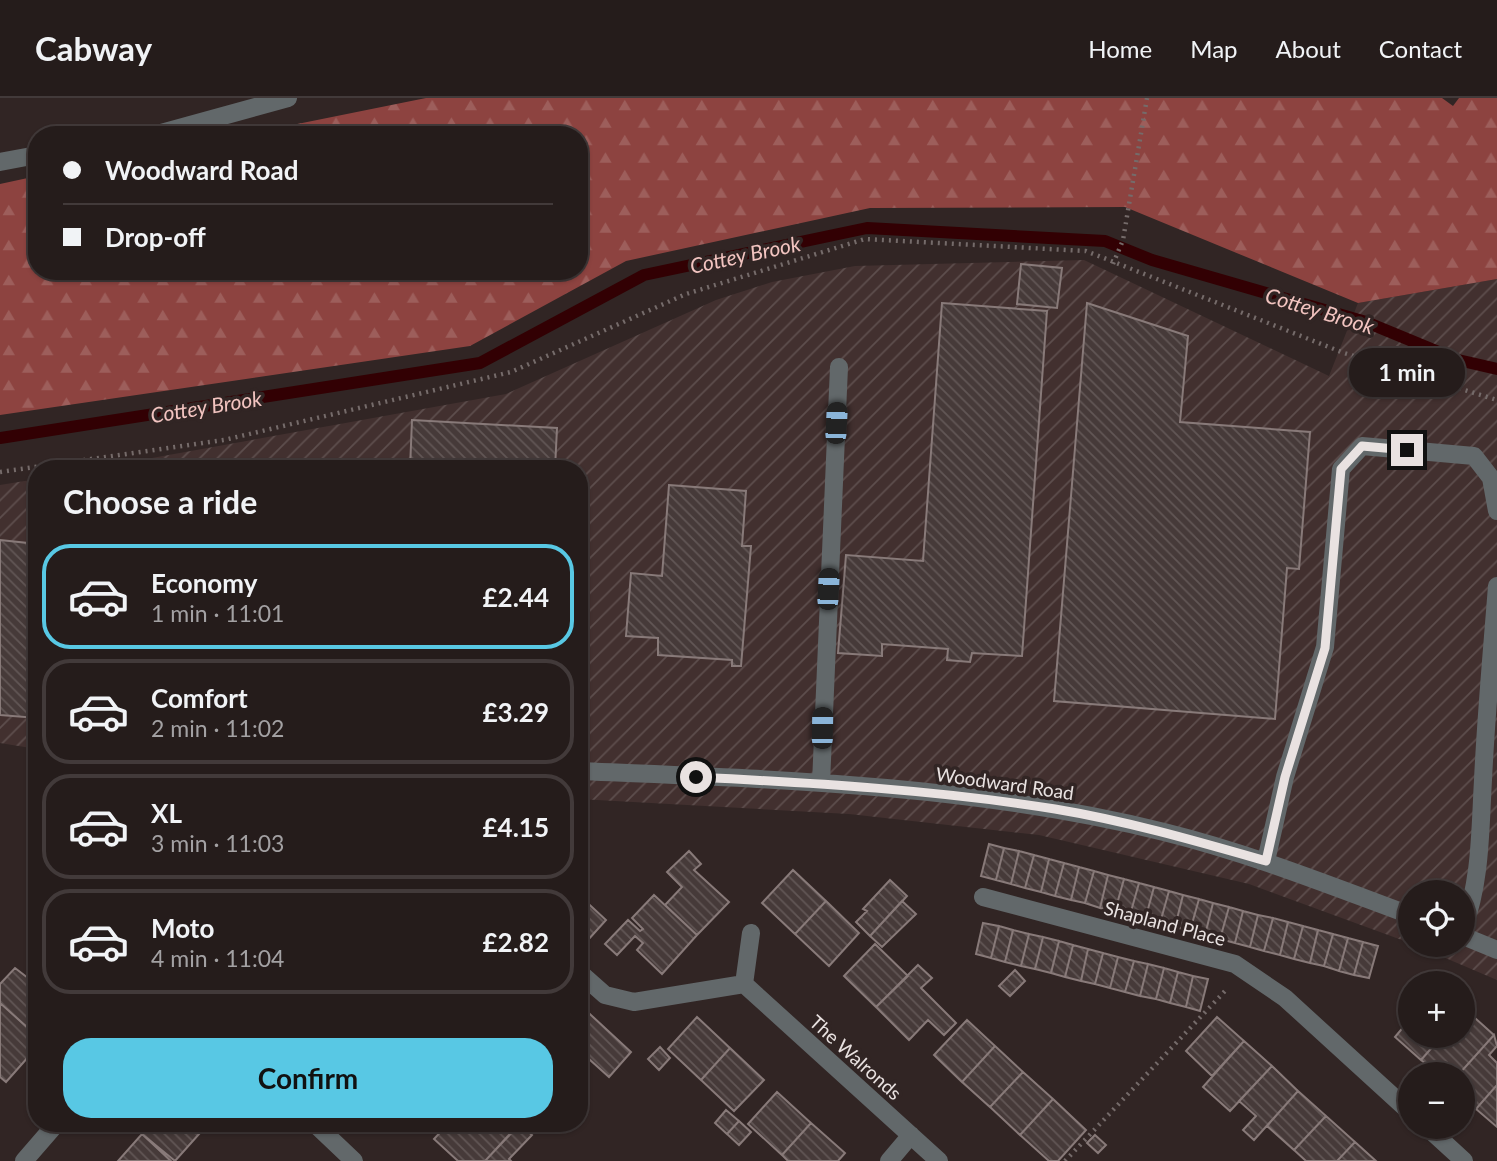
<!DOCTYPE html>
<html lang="en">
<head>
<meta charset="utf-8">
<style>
	body { margin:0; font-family:Lato,sans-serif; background:#2d2524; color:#f1f3f6; height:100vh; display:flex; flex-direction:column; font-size:26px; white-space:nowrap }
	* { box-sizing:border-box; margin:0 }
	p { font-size:23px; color:#a3a1a3 }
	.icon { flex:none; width:38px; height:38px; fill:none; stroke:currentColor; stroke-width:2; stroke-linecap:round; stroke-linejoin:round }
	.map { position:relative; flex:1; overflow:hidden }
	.panel { position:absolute; left:28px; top:362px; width:560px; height:672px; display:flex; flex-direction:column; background:#251c1b; border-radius:28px; box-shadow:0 2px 5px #0004,0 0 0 2px #423a3a }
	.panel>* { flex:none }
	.top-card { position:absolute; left:28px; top:28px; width:560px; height:154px; border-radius:28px; box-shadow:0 2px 5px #0004,0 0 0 2px #423a3a; display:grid; align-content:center; height:154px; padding:0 35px; background:#251c1b }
	.tools { position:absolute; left:1398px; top:782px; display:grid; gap:14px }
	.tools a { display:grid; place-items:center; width:77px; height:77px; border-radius:50%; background:#251c1b; box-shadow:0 2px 5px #0004,0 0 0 2px #423a3a; font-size:35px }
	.end { position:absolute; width:32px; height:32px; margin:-16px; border:9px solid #e9e2e1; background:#111; box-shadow:0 0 0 4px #111 }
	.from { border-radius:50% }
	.bubble { position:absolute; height:49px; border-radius:24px; background:#251c1b; box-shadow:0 2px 5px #0004,0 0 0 2px #423a3a; font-size:23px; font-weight:700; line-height:49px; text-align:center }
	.car { position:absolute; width:21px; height:42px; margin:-21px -10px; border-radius:9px; box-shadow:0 0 5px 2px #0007; background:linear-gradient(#222 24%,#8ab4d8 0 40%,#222 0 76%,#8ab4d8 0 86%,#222 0) }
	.top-card b { display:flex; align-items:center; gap:24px; height:66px; font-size:26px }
	.top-card b+b { border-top:2px solid #423a3a }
	.top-card i { width:18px; height:18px; background:#f1f3f6 }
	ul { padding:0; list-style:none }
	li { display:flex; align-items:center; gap:21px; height:105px; margin:0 14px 10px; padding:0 21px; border:4px solid #423a3a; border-radius:28px }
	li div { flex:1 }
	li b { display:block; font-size:26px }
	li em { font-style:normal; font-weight:700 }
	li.active { border-color:#58c8e4 }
	li>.icon { width:63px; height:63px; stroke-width:1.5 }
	h2 { padding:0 35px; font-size:32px; line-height:84px }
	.action { display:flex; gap:14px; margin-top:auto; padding:14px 35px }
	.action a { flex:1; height:80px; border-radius:28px; background:#58c8e4; color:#111; font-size:28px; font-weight:700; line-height:80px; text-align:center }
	header { display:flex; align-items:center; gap:42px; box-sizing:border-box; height:98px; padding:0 35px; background:#251c1b; border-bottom:2px solid #423a3a }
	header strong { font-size:33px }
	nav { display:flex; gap:38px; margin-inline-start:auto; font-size:24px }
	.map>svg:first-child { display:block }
</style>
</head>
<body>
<header>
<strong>Cabway</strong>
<nav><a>Home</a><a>Map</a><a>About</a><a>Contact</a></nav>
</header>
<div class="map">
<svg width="1497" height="1063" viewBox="0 0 1497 1063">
	<defs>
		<pattern id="industrial-furrows" width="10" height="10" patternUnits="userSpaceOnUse" patternTransform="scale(1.75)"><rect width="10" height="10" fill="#42302f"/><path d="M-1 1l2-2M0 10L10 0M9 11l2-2" fill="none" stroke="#5d4e4d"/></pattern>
		<pattern id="forest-firs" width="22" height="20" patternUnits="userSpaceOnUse" patternTransform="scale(1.75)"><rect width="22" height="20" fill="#8d4340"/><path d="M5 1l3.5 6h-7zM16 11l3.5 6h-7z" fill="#9d5e5b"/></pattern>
		<pattern id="building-back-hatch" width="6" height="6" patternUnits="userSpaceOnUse" patternTransform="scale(1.75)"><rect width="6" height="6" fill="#463a39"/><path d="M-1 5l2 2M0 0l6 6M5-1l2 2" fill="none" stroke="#615655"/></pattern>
	</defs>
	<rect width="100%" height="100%" fill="#312524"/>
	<path fill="url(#industrial-furrows)" d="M1084,162l245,116 29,-73 139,-24v701l-82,-35h48v-53h-53v51l-161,-59 -210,-49 -190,-21 -270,-15v-330h-488l415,-75 210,-94 56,-18 83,-16z
		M37,381v270l-37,-6v-258z"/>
	<path fill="url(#forest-firs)" d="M426,0h1016l11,8 6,-8h38v181l-139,24 -233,-96 -255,1 -244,53 -156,85 -470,69v-231l37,-8v95h542v-136h-336z"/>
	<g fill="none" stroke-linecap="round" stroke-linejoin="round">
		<path stroke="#320003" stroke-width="12" d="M0,340l480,-75 164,-88 223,-47 238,13 47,19 214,62 92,38 39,9"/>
	</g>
	<path fill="url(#building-back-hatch)" stroke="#887a79" stroke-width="2" d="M1021,166l41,4 -5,40 -40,-4z
		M942,205l105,8 -25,345 -50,-3 -2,9 -23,-2 1,-11 -66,-5v12l-44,-3 8,-98 77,6z
		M1087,205l101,33 -8,86 130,10 -11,137 -12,-1 -12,151 -221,-18z
		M412,322l145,8 -2,41h-145z
		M669,387l77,6 -4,55h9l-10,120h-9v-6l-74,-5v-17l-32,-2 5,-63 31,3z
		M0,442l37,4v174l-37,-3z
		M989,746l15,4 -8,32 -15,-4z
		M1004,750l15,3 -8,33 -15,-4z
		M689,753l12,13 -7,6 35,32 -32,33 -32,-30 17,-18 -15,-15z
		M1019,753l15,4 -9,33 -14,-4z
		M1034,757l15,4 -8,33 -16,-4z
		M1049,761l15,4 -9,33 -14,-4z
		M1064,765l15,4 -8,33 -16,-4z
		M1079,769l15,4 -9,32 -14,-3z
		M793,772l33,31 -31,33 -33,-31z
		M1094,773l14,4 -8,33 -15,-5z
		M1108,777l16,4 -9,32 -15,-3z
		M1124,781l15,4 -9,32 -15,-4z
		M890,782l17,16 -37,40 -14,-14 11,-11 -4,-2z
		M1139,785l15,4 -9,33 -15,-5z
		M1154,789l15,4 -9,32 -15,-3z
		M1169,793l14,4 -8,32 -15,-4z
		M579,797l27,25 -19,21 -8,-7z
		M654,797l43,40 -35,39 -25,-24 6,-7 -8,-7 -18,19 -12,-11 23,-24 12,11 3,-2 -11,-11z
		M1183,797l16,4 -9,32 -15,-4z
		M1199,801l14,4 -8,32 -15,-4z
		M826,803l33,32 -30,33 -34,-32z
		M902,803l14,13 -34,33 -12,-11z
		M1213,805l16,4 -9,32 -15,-4z
		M1229,809l14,4 -8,32 -15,-4z
		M1243,813l15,4 -8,32 -15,-4z
		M1258,817l15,3 -9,33 -14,-4z
		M1273,820l15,4 -8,33 -16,-4z
		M1288,824l15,4 -9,33 -14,-4z
		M983,825l16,3 -8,32 -15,-4z
		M999,828l14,4 -8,32 -14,-4z
		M1303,828l15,4 -8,33 -16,-4z
		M1013,832l16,4 -8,32 -16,-4z
		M1318,832l15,4 -9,32 -14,-3z
		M1029,836l14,3 -8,32 -14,-3z
		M1333,836l15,4 -9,33 -15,-5z
		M1043,839l16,4 -8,32 -16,-4z
		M1348,840l15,4 -9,33 -15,-4z
		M1059,843l14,4 -8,32 -14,-4z
		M1363,844l15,4 -9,32 -15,-3z
		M875,846l33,32 -32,31 -32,-31z
		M1073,847l15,4 -7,32 -16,-4z
		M1088,851l15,4 -8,31 -14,-3z
		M1103,855l15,4 -8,31 -15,-4z
		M1118,859l16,4 -9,31 -15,-4z
		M1134,863l14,3 -8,32 -15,-4z
		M1148,866l16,4 -8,31 -16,-3z
		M918,867l14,13 -11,10 35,35 -12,12 -16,-15 -19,20 -33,-33z
		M15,870l22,17v51l-37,-33v-19z
		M1164,870l14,4 -8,31 -14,-4z
		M1015,872l10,11 -15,15 -11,-10z
		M1178,874l15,4 -7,31 -16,-4z
		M1193,878l15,3 -8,32 -14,-4z
		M0,905l37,33v11l-31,35 -6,-5z
		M579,906l52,48 -22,25 -30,-27z
		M1466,912l28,25 -35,39h-21l-17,-14 21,-24h21v-23z
		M697,919l33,31 -29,32 -33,-31z
		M1217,919l27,24 -32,35 -26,-25z
		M1410,921v17h32l-21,24 -26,-23z
		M967,922l28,26 -33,36 -28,-27z
		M1494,937l3,11 -8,9 8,8v22l-21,24 -13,-12v-23h-4z
		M1244,943l28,25 -42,45 -27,-24z
		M995,948l28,26 -33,35 -28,-25z
		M660,949l10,11 -11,12 -11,-11z
		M730,950l34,32 -30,31 -33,-31z
		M1272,968l26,25 -44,49 -11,-10 13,-14 -17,-15z
		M1023,974l30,27 -33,36 -30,-28z
		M1497,987v42l-21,-18z
		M1298,993l28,25 -32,34 -27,-24z
		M777,994l34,31 -29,32 -34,-31z
		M1053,1001l33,31 -28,31h-9l-29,-26z
		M726,1012l13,11 -12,13 -12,-11z
		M1326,1018l29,26 -18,19h-31l-12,-11z
		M739,1023l12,11 -12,13 -12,-11z
		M811,1025l34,30 -7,8h-50l-6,-6z
		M152,1026h56l-33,37 -33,-27z
		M448,1026h37l6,5 5,-5h24l-35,37h-27l-24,-22z
		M519,1026l13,11 -23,24 2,2h-26z
		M142,1036l29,27h-53z
		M1095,1037l11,10 -8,8 -11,-10z
		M1355,1044l21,19h-39z"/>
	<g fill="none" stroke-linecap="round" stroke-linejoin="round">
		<path stroke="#756b6a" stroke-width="4.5" stroke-dasharray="2 5" stroke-linecap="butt" d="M1113,166l10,-24 24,-142
			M0,374l224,-32 287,-68 175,-78 179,-55 221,12 258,102 153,47
			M1065,1063l160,-170"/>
		<path stroke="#62686a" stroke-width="18" d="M154,37l134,-37
			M0,64l37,-7
			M579,673c193,8 397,14 585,61 85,21 165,53 246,83
			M821,685l18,-416
			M1266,763l19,-84 40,-130 16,-178 21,-23 112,10 17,22 6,33
			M983,799l252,67 50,34 125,114
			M1463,831c18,-48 17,-98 20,-149 3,-65 9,-129 14,-194
			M1463,838l34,14
			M579,874l26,23 29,7 110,-18 195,177
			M744,886l7,-51
			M315,1026l39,37
			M1427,1029l37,34
			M24,1063l32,-37
			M889,1063l22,-26"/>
	</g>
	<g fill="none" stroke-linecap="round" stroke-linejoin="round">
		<path stroke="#e9e2e1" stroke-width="9" d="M696,679c119,6 241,13 359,32 72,12 141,32 211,52l19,-84 40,-129 16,-179 21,-23 45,4"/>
	</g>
	<g text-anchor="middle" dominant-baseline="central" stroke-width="7" stroke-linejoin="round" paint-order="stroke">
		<g font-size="19" fill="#e9e2e1" stroke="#312524">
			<text transform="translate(1005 685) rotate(8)">Woodward Road</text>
			<text transform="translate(1165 825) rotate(15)">Shapland Place</text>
			<text transform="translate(856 959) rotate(42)">The Walronds</text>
		</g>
		<g font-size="21" font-style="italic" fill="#f2c4c0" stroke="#312524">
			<text transform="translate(745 156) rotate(-12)">Cottey Brook</text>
			<text transform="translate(1320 212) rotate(17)">Cottey Brook</text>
			<text transform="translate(206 308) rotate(-9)">Cottey Brook</text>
		</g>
	</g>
</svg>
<div class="tools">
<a><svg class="icon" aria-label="locate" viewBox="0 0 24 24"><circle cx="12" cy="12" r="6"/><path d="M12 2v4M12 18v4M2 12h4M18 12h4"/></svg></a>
<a>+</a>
<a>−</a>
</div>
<i class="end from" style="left:696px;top:679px"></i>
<i class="end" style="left:1407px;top:352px"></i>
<div class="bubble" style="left:1349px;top:250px;width:116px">1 min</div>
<i class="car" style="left:836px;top:325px;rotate:3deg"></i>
<i class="car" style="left:828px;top:491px;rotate:3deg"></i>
<i class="car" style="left:822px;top:630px;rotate:1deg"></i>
<div class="top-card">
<b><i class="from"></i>Woodward Road</b>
<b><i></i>Drop-off</b>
</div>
<section class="panel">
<h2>Choose a ride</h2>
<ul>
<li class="active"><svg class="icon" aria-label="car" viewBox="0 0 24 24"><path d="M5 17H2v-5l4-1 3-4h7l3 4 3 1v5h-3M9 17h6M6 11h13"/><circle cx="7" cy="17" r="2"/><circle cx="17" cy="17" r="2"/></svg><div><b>Economy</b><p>1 min · 11:01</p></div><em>£2.44</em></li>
<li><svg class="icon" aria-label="car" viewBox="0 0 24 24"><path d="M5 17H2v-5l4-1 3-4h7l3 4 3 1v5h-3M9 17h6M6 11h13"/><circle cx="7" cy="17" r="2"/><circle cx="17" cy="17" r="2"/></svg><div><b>Comfort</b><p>2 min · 11:02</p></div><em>£3.29</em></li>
<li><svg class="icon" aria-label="car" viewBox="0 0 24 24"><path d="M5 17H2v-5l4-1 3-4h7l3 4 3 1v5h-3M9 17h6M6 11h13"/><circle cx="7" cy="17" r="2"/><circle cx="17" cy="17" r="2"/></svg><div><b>XL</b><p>3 min · 11:03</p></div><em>£4.15</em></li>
<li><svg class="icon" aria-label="car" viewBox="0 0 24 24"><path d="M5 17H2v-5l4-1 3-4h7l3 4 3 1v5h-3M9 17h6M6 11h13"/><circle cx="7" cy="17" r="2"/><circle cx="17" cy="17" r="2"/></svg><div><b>Moto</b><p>4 min · 11:04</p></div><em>£2.82</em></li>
</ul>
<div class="action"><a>Confirm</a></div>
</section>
</div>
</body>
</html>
